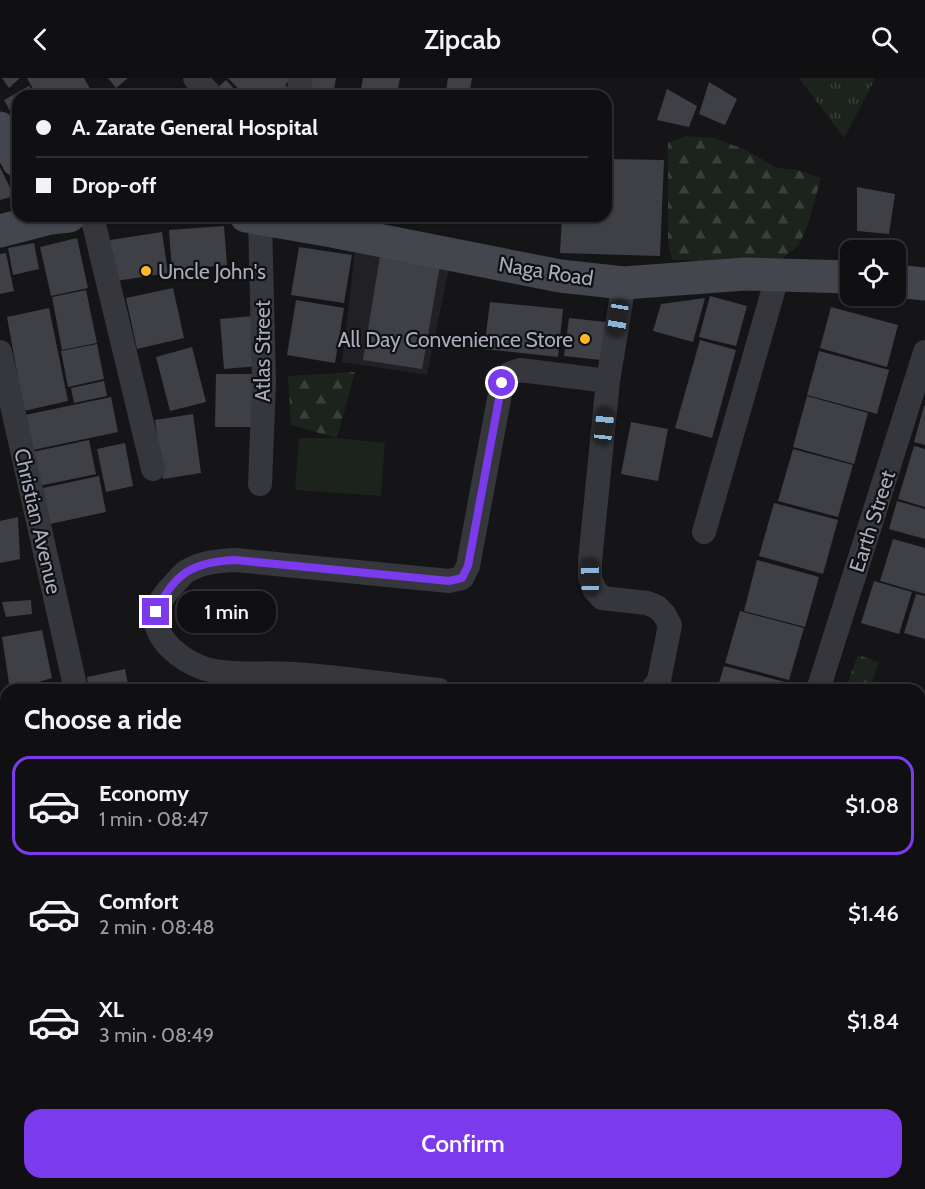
<!DOCTYPE html>
<html lang="en">
<head>
<meta charset="utf-8">
<style>
	body { margin:0; font-family:Cabin,sans-serif; background:#19191b; color:#f1f3f6; height:100vh; display:flex; flex-direction:column; font-size:22px; white-space:nowrap }
	* { box-sizing:border-box; margin:0 }
	p { font-size:20px; color:#9c9d9f }
	.icon { flex:none; width:33px; height:33px; fill:none; stroke:currentColor; stroke-width:2; stroke-linecap:round; stroke-linejoin:round }
	.map { position:relative; flex:1; overflow:hidden }
	.drawer { position:absolute; left:0px; top:606px; width:926px; height:506px; display:flex; flex-direction:column; background:#101012; border-radius:18px 18px 0 0; box-shadow:0 2px 4px #0004,0 0 0 2px #303032 }
	.drawer>* { flex:none }
	.banner { position:absolute; left:12px; top:12px; width:600px; height:132px; border-radius:18px; box-shadow:0 2px 4px #0004,0 0 0 2px #303032; display:grid; align-content:center; height:132px; padding:0 24px; background:#101012 }
	.tools { position:absolute; left:840px; top:162px; display:grid; gap:12px }
	.tools a { display:grid; place-items:center; width:66px; height:66px; border-radius:12px; background:#101012; box-shadow:0 2px 4px #0004,0 0 0 2px #303032; font-size:30px }
	.end { position:absolute; width:27px; height:27px; margin:-14px; border:8px solid #7c3aed; background:#fff; box-shadow:0 0 0 3px #fff }
	.from { border-radius:50% }
	.bubble { position:absolute; height:42px; border-radius:18px; background:#101012; box-shadow:0 2px 4px #0004,0 0 0 2px #303032; font-size:20px; font-weight:600; line-height:42px; text-align:center }
	.car { position:absolute; width:18px; height:36px; margin:-18px -9px; border-radius:8px; box-shadow:0 0 4px 2px #0007; background:linear-gradient(#222 24%,#8ab4d8 0 40%,#222 0 76%,#8ab4d8 0 86%,#222 0) }
	.banner b { display:flex; align-items:center; gap:21px; height:57px; font-size:22px }
	.banner b+b { border-top:2px solid #303032 }
	.banner i { width:15px; height:15px; background:#f1f3f6 }
	ul { padding:0; list-style:none }
	li { display:flex; align-items:center; gap:18px; height:99px; margin:0 12px 9px; padding:0 12px; border:3px solid transparent; border-radius:18px }
	li div { flex:1 }
	li b { display:block; font-size:22px }
	li em { font-style:normal; font-weight:600 }
	li.selected { border-color:#7c3aed }
	li>.icon { width:54px; height:54px; stroke-width:1.5 }
	h2 { padding:0 24px; font-size:27px; line-height:72px }
	.action { display:flex; gap:12px; margin-top:auto; padding:12px 24px }
	.action a { flex:1; height:69px; border-radius:18px; background:#7c3aed; color:#fff; font-size:24px; font-weight:600; line-height:69px; text-align:center }
	header { display:flex; justify-content:space-between; align-items:center; height:78px; padding:0 24px; background:#101012; font-size:27px; font-weight:600 }
	.map>svg:first-child { display:block }
</style>
</head>
<body>
<header><svg class="icon" aria-label="back" viewBox="0 0 24 24"><path d="M15 5l-7 7 7 7"/></svg>Zipcab<svg class="icon" aria-label="search" viewBox="0 0 24 24"><circle cx="10" cy="10" r="6"/><path d="M15 15l6 6"/></svg></header>
<div class="map">
<svg width="925" height="1111" viewBox="0 0 925 1111">
	<defs>
		<pattern id="forest-firs" width="22" height="20" patternUnits="userSpaceOnUse" patternTransform="scale(1.5)"><rect width="22" height="20" fill="#1b231c"/><path d="M5 1l3.5 6h-7zM16 11l3.5 6h-7z" fill="#39403b"/></pattern>
		<pattern id="park-tufts" width="24" height="20" patternUnits="userSpaceOnUse" patternTransform="scale(1.5)"><rect width="24" height="20" fill="#1b231c"/><path d="M3 7l-1-3M5 7V3M7 7l1-3M15 17l-1-3M17 17v-4M19 17l1-3" fill="none" stroke="#39403b"/></pattern>
	</defs>
	<rect width="100%" height="100%" fill="#151518"/>
	<path fill="#212125" d="M355,173l95,12 -23,112 -85,-13z"/>
	<path fill="url(#forest-firs)" d="M685,58l29,2 32,12 31,18 20,2 24,8 -13,46 -9,21 -25,20 -59,-1 -23,-4h-20l-4,-17v-100z
		M355,294l-18,66 -46,-13 -3,-49z
		M858,577l21,7 -10,28h-24z"/>
	<path fill="url(#park-tufts)" d="M799,0h74l2,1 -31,59z"/>
	<path fill="#1b231c" d="M299,360h38l48,5 -4,53 -86,-6z
		M0,889l6,1v51h-6z"/>
	<path fill="#3f4045" d="M2,0h18l-11,10z
		M27,0h57l10,18h-57z
		M108,0h20l-12,10z
		M228,0h64l-7,7 4,4 -7,7h-37z
		M308,0h28l-3,18h-28z
		M363,0h37l-3,17 -36,-6z
		M448,0h24l-3,18h-24z
		M226,2l15,16h-24l-4,-4z
		M709,4l28,17 -12,26 -26,-11z
		M29,8l6,10h-17v29l-14,-25z
		M667,11l30,17 -8,21 -32,-7z
		M606,81l58,1 -4,96 -100,-3 2,-37h44z
		M0,89l14,29 -14,4z
		M857,109l38,7 -6,40 -32,-3z
		M224,148l3,39 -55,5 -3,-40z
		M162,154l6,41 -52,8 -6,-41z
		M77,160l11,50 -37,8 -11,-49z
		M34,165l5,26 -26,6 -5,-27z
		M299,169l53,8 -8,48 -53,-8z
		M6,175l8,38 -14,3v-40z
		M380,178l60,9 -18,104 -59,-9z
		M173,210l11,50 -47,11 -11,-51z
		M86,212l11,53 -35,7 -10,-53z
		M710,218l37,10 -11,40 -37,-9z
		M705,220l-12,44 -40,-11 8,-27z
		M296,222l48,8 -9,55 -48,-8z
		M490,224l73,7 -5,48 -74,-8z
		M831,229l67,18 -11,42 -67,-19z
		M49,230l19,93 -44,10 -17,-94z
		M253,238l5,50 -34,3 -4,-50z
		M569,240l37,4 -5,38 -37,-4z
		M700,262l36,10 -24,88 -37,-10z
		M97,266l7,35 -36,8 -7,-36z
		M192,269l14,55 -36,9 -14,-54z
		M819,273l70,19 -12,44 -70,-19z
		M216,296h40l-1,53h-40z
		M104,303l3,15 -33,7 -3,-15z
		M807,318l61,17 -14,51 -61,-17z
		M111,319l7,35 -85,18 -8,-35z
		M924,328h1v39l-11,-3z
		M193,336l8,59 -38,6 -8,-59z
		M631,344l37,7 -10,52 -37,-7z
		M89,362l7,34 -57,12 -7,-34z
		M125,365l8,43 -27,6 -9,-43z
		M914,368l11,3v58l-27,-8z
		M793,371l60,16 -15,52 -60,-16z
		M99,398l7,36 -56,12 -7,-36z
		M897,423l28,8v30l-36,-10z
		M774,425l64,17 -15,54 -64,-18z
		M18,439l2,42 -20,4v-42z
		M893,461l32,9v46l-45,-13z
		M757,482l62,17 -14,50 -61,-16z
		M874,503l38,11 -13,42 -38,-11z
		M916,516l9,2v43l-21,-6z
		M31,522l1,14 -26,3 -4,-15z
		M740,533l64,17 -15,52 -64,-17z
		M42,552l10,48 -42,12 -8,-53z
		M724,588l65,17 -2,7h-70z
		M125,591l4,21h-40l-2,-13z
		M6,621v27h-1l-5,-26z
		M920,628l5,1v75l-5,-2z
		M920,721l5,1v72l-5,16z
		M6,728v29l-6,2v-30z
		M925,805v38l-5,-1v-21z
		M920,1027l5,2v36l-5,-1z
		M920,1078l5,2v31l-15,-5h10z
		M43,1106h54v5h-54z
		M117,1106h55l1,5h-55z
		M190,1106h56l1,5h-56z
		M360,1106h31l3,4 -43,1z
		M459,1106h30l-2,5h-30z
		M505,1106h4l17,5h-22z
		M518,1106h21l-2,5z
		M541,1106h78l-2,5h-78z
		M664,1106h82l-2,5h-81z"/>
	<g fill="none" stroke-linecap="round" stroke-linejoin="round">
		<path stroke="#36373d" stroke-width="12" d="M32,1106l1,5
			M106,1106l1,5
			M182,1106l1,5"/>
		<path stroke="#36373d" stroke-width="24" d="M195,0l17,18
			M298,18l3,-18
			M92,138l61,253
			M624,205l-16,98 -18,180v16l4,12 8,9 45,5 10,4 7,7 6,11 -11,55 -7,10
			M0,274l76,338
			M260,406l4,-101 -4,-165
			M704,454l74,-258
			M439,612c-49,-5 -98,-13 -146,-16 -29,-2 -60,2 -87,-5 -23,-7 -56,-31 -49,-58 2,-11 10,-20 17,-27 4,-4 8,-10 13,-13 15,-9 31,-10 48,-11l214,21 13,-3 6,-12 34,-183 7,-9 11,-4 88,11
			M818,612l107,-338
			M0,673l6,-1
			M0,780l6,-1
			M920,898l5,2
			M920,963l5,-18
			M408,1106l4,5
			M442,1111l2,-5
			M642,1111l2,-5
			M875,1111l1,-5"/>
		<path stroke="#44464d" stroke-width="33" d="M0,50l18,33
			M246,138l86,15 228,45 64,7 121,-9 105,3
			M0,153l50,-13 19,-2
			M896,203l29,3"/>
	</g>
	<g fill="none" stroke-linecap="round" stroke-linejoin="round">
		<path stroke="#7c3aed" stroke-width="8" d="M156,534c18,-39 37,-50 79,-52l214,21 13,-3 6,-12 34,-183"/>
	</g>
	<g fill="#ffb726" stroke="#101013" stroke-width="2">
		<circle cx="146" cy="193" r="6"/>
		<circle cx="585" cy="261" r="6"/>
	</g>
	<g text-anchor="middle" dominant-baseline="central" stroke-width="4.5" stroke-linejoin="round" paint-order="stroke">
		<g font-size="21" fill="#a6acb9" stroke="#101013" text-anchor="start">
			<text x="158" y="193">Uncle John's</text>
			<text x="573" y="261" text-anchor="end">All Day Convenience Store</text>
		</g>
		<g font-size="21" fill="#a6acb9" stroke="#101013">
			<text transform="translate(546 193) rotate(9)">Naga Road</text>
			<text transform="translate(262 273) rotate(-90)">Atlas Street</text>
			<text transform="translate(38 443) rotate(77)">Christian Avenue</text>
			<text transform="translate(872 443) rotate(-72)">Earth Street</text>
		</g>
	</g>
</svg>
<div class="tools">
<a><svg class="icon" aria-label="locate" viewBox="0 0 24 24"><circle cx="12" cy="12" r="6"/><path d="M12 2v4M12 18v4M2 12h4M18 12h4"/></svg></a>
</div>
<i class="end from" style="left:502px;top:305px"></i>
<i class="end" style="left:156px;top:534px"></i>
<div class="bubble" style="left:177px;top:513px;width:99px">1 min</div>
<i class="car" style="left:618px;top:240px;rotate:189deg"></i>
<i class="car" style="left:604px;top:348px;rotate:6deg"></i>
<i class="car" style="left:590px;top:499px;rotate:359deg"></i>
<div class="banner">
<b><i class="from"></i>A. Zarate General Hospital</b>
<b><i></i>Drop-off</b>
</div>
<section class="drawer">
<h2>Choose a ride</h2>
<ul>
<li class="selected"><svg class="icon" aria-label="car" viewBox="0 0 24 24"><path d="M5 17H2v-5l4-1 3-4h7l3 4 3 1v5h-3M9 17h6M6 11h13"/><circle cx="7" cy="17" r="2"/><circle cx="17" cy="17" r="2"/></svg><div><b>Economy</b><p>1 min · 08:47</p></div><em>$1.08</em></li>
<li><svg class="icon" aria-label="car" viewBox="0 0 24 24"><path d="M5 17H2v-5l4-1 3-4h7l3 4 3 1v5h-3M9 17h6M6 11h13"/><circle cx="7" cy="17" r="2"/><circle cx="17" cy="17" r="2"/></svg><div><b>Comfort</b><p>2 min · 08:48</p></div><em>$1.46</em></li>
<li><svg class="icon" aria-label="car" viewBox="0 0 24 24"><path d="M5 17H2v-5l4-1 3-4h7l3 4 3 1v5h-3M9 17h6M6 11h13"/><circle cx="7" cy="17" r="2"/><circle cx="17" cy="17" r="2"/></svg><div><b>XL</b><p>3 min · 08:49</p></div><em>$1.84</em></li>
</ul>
<div class="action"><a>Confirm</a></div>
</section>
</div>
</body>
</html>
